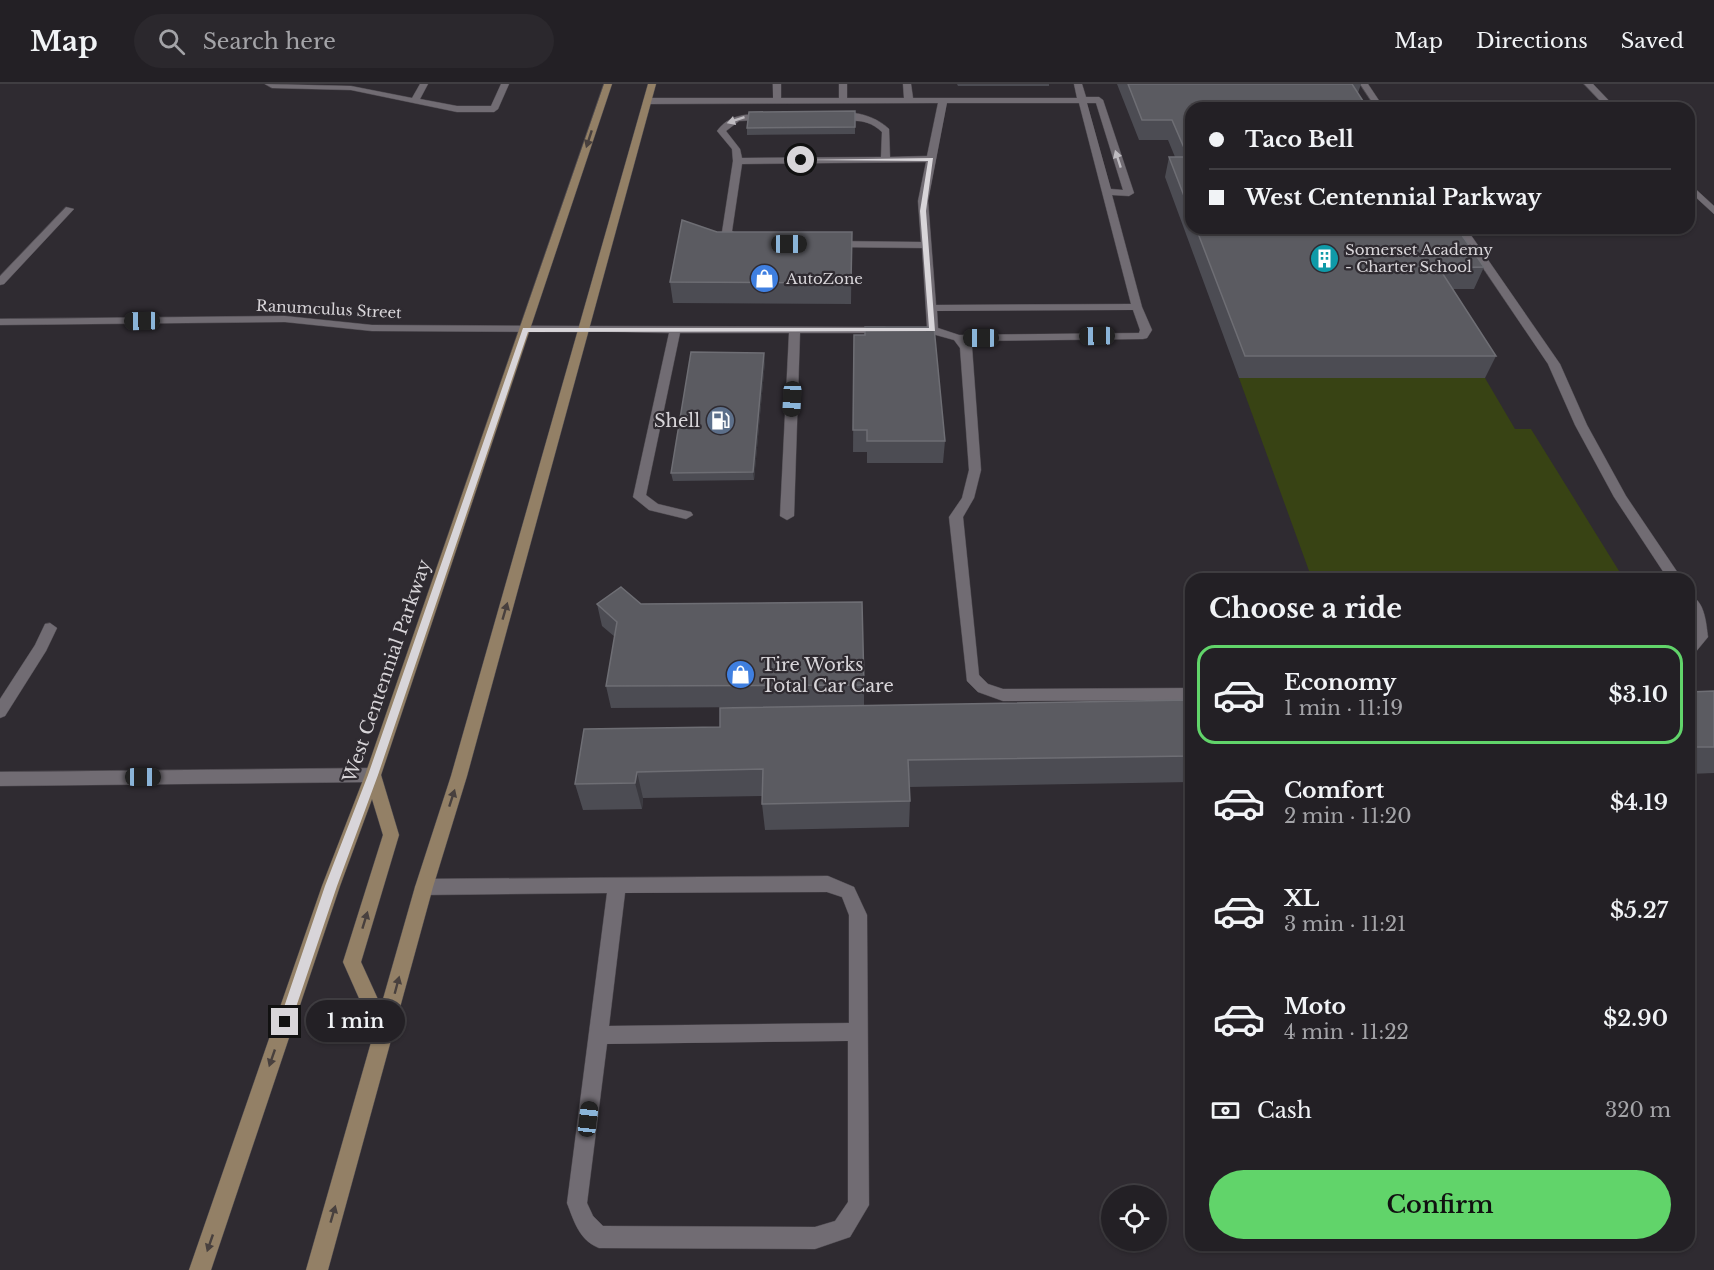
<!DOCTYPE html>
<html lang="en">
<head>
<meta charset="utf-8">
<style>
	body { margin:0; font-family:"Libre Baskerville",serif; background:#2b282d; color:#f1f3f6; height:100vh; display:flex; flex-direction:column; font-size:22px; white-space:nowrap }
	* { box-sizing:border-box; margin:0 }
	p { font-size:20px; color:#a3a3a7 }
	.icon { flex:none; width:33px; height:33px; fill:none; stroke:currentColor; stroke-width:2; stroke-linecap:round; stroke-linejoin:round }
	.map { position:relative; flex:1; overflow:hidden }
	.sheet { position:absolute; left:1185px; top:489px; width:510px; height:678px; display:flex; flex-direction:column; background:#232025; border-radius:18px; box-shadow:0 2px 4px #0004,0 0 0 2px #403e42 }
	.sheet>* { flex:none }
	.top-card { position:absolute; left:1185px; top:18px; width:510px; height:132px; border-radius:18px; box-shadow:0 2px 4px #0004,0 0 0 2px #403e42; display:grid; align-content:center; height:132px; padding:0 24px; background:#232025 }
	.controls { position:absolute; left:1101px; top:1101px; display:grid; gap:12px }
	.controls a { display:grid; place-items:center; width:66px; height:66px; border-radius:50%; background:#232025; box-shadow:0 2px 4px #0004,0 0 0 2px #403e42; font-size:30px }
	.end { position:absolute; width:27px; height:27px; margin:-14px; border:8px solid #d8d5d9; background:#111; box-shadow:0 0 0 3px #111 }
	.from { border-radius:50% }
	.bubble { position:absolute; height:42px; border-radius:21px; background:#232025; box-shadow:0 2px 4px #0004,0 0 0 2px #403e42; font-size:20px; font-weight:600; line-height:42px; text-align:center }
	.car { position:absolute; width:18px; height:36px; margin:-18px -9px; border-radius:8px; box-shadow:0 0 4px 2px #0007; background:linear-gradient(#222 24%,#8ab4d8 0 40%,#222 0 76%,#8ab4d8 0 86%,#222 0) }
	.top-card b { display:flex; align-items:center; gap:21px; height:57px; font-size:22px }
	.top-card b+b { border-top:2px solid #403e42 }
	.top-card i { width:15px; height:15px; background:#f1f3f6 }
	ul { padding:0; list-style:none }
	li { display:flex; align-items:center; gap:18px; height:99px; margin:0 12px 9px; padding:0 12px; border:3px solid transparent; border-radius:18px }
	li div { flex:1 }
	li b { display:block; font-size:22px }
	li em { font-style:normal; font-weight:600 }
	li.current { border-color:#61d46a }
	li>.icon { width:54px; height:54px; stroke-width:1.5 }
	h2 { padding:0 24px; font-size:27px; line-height:72px }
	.pay { display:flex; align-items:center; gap:15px; height:66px; padding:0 24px; font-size:22px }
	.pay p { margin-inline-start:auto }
	.action { display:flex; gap:12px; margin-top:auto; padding:12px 24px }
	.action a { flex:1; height:69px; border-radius:36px; background:#61d46a; color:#111; font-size:24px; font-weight:600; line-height:69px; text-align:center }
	header { display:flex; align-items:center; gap:36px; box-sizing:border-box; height:84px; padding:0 30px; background:#232025; border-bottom:2px solid #403e42 }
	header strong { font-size:28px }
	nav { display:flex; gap:33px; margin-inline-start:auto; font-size:21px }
	.search { width:420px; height:54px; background:#2b282d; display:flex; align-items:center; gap:15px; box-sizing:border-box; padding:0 21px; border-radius:33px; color:#a3a3a7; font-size:22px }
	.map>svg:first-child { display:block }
</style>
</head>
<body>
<header>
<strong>Map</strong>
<div class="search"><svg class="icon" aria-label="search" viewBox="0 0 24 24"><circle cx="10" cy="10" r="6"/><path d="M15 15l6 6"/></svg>Search here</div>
<nav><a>Map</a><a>Directions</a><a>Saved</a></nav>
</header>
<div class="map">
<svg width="1714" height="1186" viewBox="0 0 1714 1186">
	<rect width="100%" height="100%" fill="#2f2b31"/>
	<path fill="#384314" d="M1239,294h246l30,51h16l93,150h-312z"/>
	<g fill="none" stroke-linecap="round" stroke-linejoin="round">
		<defs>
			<path id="lane" d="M265,0l86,2 61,12 8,-14h8l-8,15 37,7h34l10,-22h8l-11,25 -4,3h-37l-106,-22 -79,-2z
				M773,0h8v14h58v-14h8v14h57l-1,-14h8l2,14h164l-3,-14h8l4,13h13l4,3 31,93 -5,3 -17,-1 30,112 10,23 -5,8 -4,1 -176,2 5,6 9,123 -7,28 -11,19 16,158 9,9 15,5 188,-1v12l-188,1 -25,-9 -11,-11 -18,-164 13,-19 7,-28 -9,-122 -6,-8 -36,-10 9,-3 -5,-79 -89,-1 -5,-3 5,-3 88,1 -3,-41 8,-39 -184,2 -10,67 15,10v4l-4,1 -21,-14 11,-71 -1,-12 -15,-18c13,-18 32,-17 53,-17l4,3 -1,2 -34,2 -13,10 14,18 2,9 139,-1 1,-25c-20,-19 -36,-6 -50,-15 16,-10 44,-1 57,12l1,28 37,-1 11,-53 -291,1 -4,-3 4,-3h126zM947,19h132l52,201 -195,1 -8,-104zM1087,19h9l27,87 -12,-1zM1133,226l7,20 -1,3 -180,2 -21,-7 -1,-17z
				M1360,0h8l16,24h-8z
				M1456,144h10l94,136 27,61 39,71 56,83h-14l-54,-82 -39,-72 -27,-61z
				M585,242l300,1 6,3 -6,3h-85l-6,183 -7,4 -7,-4 9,-183h-109l-34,162 12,9 33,8 2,3 -7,4 -37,-9 -16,-13 36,-164 -88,-2 -2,-2z
				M1689,511c16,5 17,28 19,42l-14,17 -5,1v-14l5,-5z
				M828,792l26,11 13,28 2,290 -19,32 -35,12 -216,-1c-20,-8 -25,-27 -32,-45l40,-310 -183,2 -6,-3 -3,-5 3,-5 6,-3zM827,808l15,5 7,18v108l-240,3 16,-133zM848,957v161l-13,19 -20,6 -212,-1 -10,-10 -6,-13 20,-159z"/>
			<path id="street" d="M1584,0h9l23,24h-9z
				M1689,99l25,23v8l-25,-23z
				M66,123l8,2 -70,75 -4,1v-9z
				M285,232l87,9 213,1 6,3 -6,3 -213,-1 -87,-9 -285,3v-6z
				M50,539l7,5 -11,23 -41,65 -5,2v-19l35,-54 10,-21z
				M373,684l6,2 2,5 -2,5 -6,2 -373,4v-14z"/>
			<path id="secondary" d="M604,0h8l-231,691 18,60 -38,127 20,44 34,-119 36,-111 197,-692h8l-189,692 -34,111 -105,383h-22l68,-238 -31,-70 40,-127 -11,-36 -32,87 -129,384h-22l133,-384 43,-111z"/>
		</defs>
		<use href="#lane" stroke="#4d494f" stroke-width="1"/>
		<use href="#street" stroke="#4d494f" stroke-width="1"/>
		<use href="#secondary" stroke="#4d494f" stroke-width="1"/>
		<use href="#lane" fill="#716c73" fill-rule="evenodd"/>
		<use href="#street" fill="#716c73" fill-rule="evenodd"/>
		<use href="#secondary" fill="#938066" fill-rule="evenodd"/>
	</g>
	<path fill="#4c4c53" d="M957,0h92v2h-91z
		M1117,0h244l-3,9 5,8 -2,7h-170v120h266l27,39 -10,22h-21l43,67 -11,22h-246l-74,-201 4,-20h6l-7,-17h-29z
		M855,27v23l-108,1v-7z
		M717,148h135l-1,72 -178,-1 -3,-21z
		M854,251h11l80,106 -2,22h-76v-11h-14z
		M765,277l-11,119 -81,1 -2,-8z
		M597,520h44l223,81v21l327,-6v82l-282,5 1,14 -1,26 -144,3 -3,-26v-8l-119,2 -1,11 -59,1 -8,-26 145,-57 39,-20 -148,1 -5,-22 9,-49 -13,-11z
		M1714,607v82l-25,1v-82z"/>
	<path fill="#3a393f" d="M764,269l1,8 -11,119 -1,-8z
		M637,688l6,26 -1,11 -7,-26z"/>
	<path fill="#5b5b61" stroke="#6e6e74" stroke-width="1.5" d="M1128,0h224l11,17h-130l3,7h-45v106l-22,-57h19l-16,-37h-30z
		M855,27v16l-108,1 2,-16z
		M682,136l35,12h135l-1,51 -181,-1z
		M1196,144h261l27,39 -45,1 57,88h-251z
		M865,243h69l11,114h-78v-11h-14l1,-95h11z
		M691,268l73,1 -11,119 -82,1z
		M621,503l20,17 221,-2 2,83 -258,1 11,-64 -20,-18z
		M1714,607v56h-25v-55z
		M1191,616v56l-283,4 2,41 -148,3 1,-35 -126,3 -2,11 -60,1 9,-55 136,-2v-19z"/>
	<defs><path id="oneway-solid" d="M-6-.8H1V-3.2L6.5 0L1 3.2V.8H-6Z" transform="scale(1.5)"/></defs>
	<g fill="#bebbc0">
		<use href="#oneway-solid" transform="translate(736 36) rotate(161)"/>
		<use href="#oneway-solid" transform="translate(1118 75) rotate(-108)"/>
	</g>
	<g fill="#48403e">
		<use href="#oneway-solid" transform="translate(589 55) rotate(108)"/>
		<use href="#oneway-solid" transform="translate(505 527) rotate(-74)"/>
		<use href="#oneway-solid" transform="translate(452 714) rotate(-72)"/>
		<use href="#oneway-solid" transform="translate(365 836) rotate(-73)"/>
		<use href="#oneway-solid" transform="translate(397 901) rotate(-75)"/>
		<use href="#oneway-solid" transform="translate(272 974) rotate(109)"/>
		<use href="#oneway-solid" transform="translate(333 1130) rotate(-74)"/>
		<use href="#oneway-solid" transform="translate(210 1159) rotate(109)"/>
	</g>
	<path fill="#d8d5d9" d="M933,74l-7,53 9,120 -407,1 -150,443 -41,111 -46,136 -6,6 -4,-2 -2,-4 46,-136 43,-111 155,-447h406l-9,-117 8,-50 -130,-1z"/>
	<defs>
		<symbol id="building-disc" viewBox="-11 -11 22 22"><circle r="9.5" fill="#0f9aa8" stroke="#2f2b31"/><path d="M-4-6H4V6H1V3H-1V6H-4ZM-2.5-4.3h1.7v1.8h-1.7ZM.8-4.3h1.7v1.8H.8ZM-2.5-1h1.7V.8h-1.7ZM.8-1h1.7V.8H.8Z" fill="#fff"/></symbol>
		<symbol id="shop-disc" viewBox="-11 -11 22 22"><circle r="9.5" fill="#3f7fe0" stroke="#2f2b31"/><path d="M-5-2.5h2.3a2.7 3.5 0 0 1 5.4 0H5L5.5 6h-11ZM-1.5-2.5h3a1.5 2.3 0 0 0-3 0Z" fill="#fff"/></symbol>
		<symbol id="fuel-disc" viewBox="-11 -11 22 22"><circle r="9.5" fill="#5c6f8a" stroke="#2f2b31"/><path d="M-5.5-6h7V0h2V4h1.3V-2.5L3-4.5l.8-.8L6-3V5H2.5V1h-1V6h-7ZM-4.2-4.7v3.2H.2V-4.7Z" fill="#fff"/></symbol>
	</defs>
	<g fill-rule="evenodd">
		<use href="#building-disc" x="1308" y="158" width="33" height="33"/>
		<use href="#shop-disc" x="748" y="178" width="33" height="33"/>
		<use href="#fuel-disc" x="704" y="320" width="33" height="33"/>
		<use href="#shop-disc" x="724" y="574" width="33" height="33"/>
	</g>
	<g text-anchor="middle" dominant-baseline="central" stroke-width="4.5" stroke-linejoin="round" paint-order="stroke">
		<g font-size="15" fill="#d8d5d9" stroke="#2f2b31" text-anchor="start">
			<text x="1345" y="165">Somerset Academy<tspan x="1345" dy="17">- Charter School</tspan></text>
			<text x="786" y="194">AutoZone</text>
		</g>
		<g font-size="15" fill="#d8d5d9" stroke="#2f2b31">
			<text transform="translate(329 225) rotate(3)">Ranumculus Street</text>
		</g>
		<g font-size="18" fill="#d8d5d9" stroke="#2f2b31" text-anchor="end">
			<text x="700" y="337">Shell</text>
			<text x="761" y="581" text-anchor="start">Tire Works<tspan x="761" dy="21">Total Car Care</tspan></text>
		</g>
		<g font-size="18" fill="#d8d5d9" stroke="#2f2b31">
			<text transform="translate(387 587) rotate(-71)">West Centennial Parkway</text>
		</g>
	</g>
</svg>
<div class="controls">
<a><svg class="icon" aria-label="locate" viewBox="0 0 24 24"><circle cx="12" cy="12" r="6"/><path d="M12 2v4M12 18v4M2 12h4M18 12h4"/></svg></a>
</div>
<i class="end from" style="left:801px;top:76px"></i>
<i class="end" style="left:285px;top:938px"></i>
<div class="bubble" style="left:306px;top:916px;width:99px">1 min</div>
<i class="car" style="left:789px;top:160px;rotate:90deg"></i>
<i class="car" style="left:142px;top:237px;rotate:269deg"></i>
<i class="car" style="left:1097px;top:252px;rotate:269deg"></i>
<i class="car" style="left:981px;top:254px;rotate:270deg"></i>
<i class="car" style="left:792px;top:315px;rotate:183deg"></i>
<i class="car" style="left:143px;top:693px;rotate:90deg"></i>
<i class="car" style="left:588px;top:1035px;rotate:7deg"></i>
<div class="top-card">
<b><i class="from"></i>Taco Bell</b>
<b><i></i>West Centennial Parkway</b>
</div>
<section class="sheet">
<h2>Choose a ride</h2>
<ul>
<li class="current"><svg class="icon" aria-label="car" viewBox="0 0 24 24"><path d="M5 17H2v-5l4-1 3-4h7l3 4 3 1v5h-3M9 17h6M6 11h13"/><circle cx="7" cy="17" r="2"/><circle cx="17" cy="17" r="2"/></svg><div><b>Economy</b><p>1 min · 11:19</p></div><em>$3.10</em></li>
<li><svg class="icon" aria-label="car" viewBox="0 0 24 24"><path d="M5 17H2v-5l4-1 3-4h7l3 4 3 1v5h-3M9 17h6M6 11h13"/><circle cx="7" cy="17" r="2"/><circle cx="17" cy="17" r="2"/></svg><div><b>Comfort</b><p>2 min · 11:20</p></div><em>$4.19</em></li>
<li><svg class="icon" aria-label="car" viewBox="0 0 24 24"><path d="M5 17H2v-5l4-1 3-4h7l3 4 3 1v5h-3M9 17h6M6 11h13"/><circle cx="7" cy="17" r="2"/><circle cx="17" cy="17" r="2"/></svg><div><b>XL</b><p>3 min · 11:21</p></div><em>$5.27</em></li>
<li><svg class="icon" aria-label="car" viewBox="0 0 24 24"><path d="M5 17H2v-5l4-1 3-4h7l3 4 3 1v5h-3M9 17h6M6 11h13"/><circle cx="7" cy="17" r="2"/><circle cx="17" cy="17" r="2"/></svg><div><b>Moto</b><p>4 min · 11:22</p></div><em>$2.90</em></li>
</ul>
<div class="pay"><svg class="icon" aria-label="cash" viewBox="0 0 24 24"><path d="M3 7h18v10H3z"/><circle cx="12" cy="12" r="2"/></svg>Cash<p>320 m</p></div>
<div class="action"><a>Confirm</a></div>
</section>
</div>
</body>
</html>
